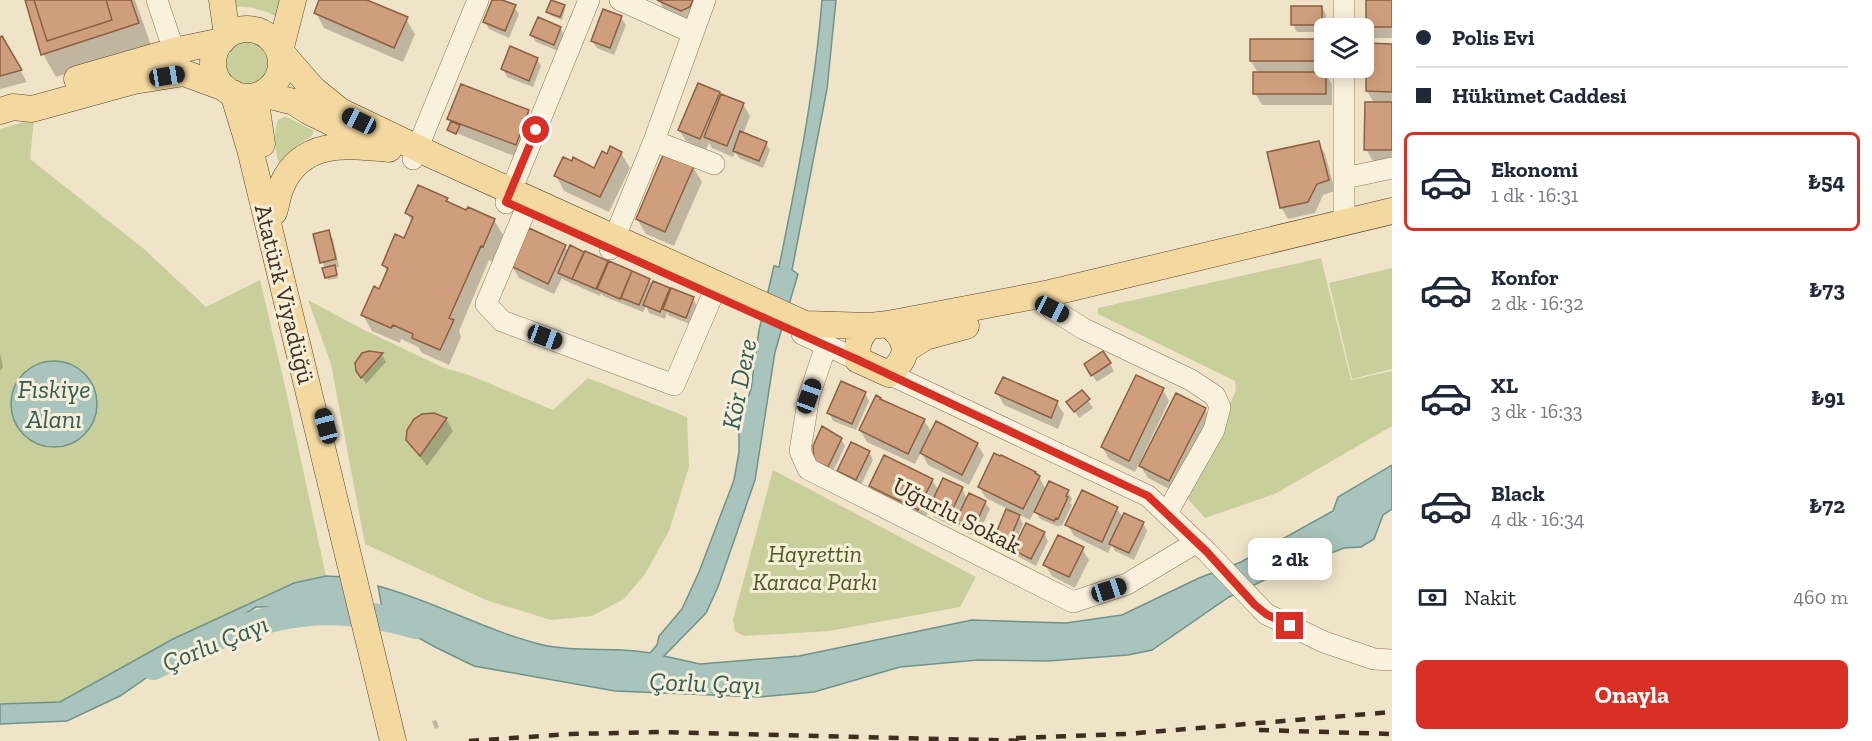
<!DOCTYPE html>
<html lang="tr">
<head>
<meta charset="utf-8">
<style>
	body { margin:0; font-family:"Zilla Slab",serif; background:#f6f6f7; color:#1f2937; height:100vh; display:flex; flex-direction:column; font-size:22px; white-space:nowrap }
	* { box-sizing:border-box; margin:0 }
	p { font-size:20px; color:#747a83 }
	.icon { flex:none; width:33px; height:33px; fill:none; stroke:currentColor; stroke-width:2; stroke-linecap:round; stroke-linejoin:round }
	.map { position:relative; flex:1; overflow:hidden }
	.sheet { display:flex; flex-direction:column; background:#fff; width:480px }
	.sheet>* { flex:none }
	.hud { display:grid; align-content:center; height:132px; padding:0 24px; background:#fff }
	.controls { position:absolute; left:1314px; top:18px; display:grid; gap:12px }
	.controls a { display:grid; place-items:center; width:60px; height:60px; border-radius:9px; background:#fff; box-shadow:0 3px 15px #0003; font-size:30px }
	.end { position:absolute; width:27px; height:27px; margin:-14px; border:8px solid #d93025; background:#fff; box-shadow:0 0 0 3px #fff }
	.from { border-radius:50% }
	.bubble { position:absolute; height:42px; border-radius:9px; background:#fff; box-shadow:0 3px 15px #0003; font-size:20px; font-weight:700; line-height:42px; text-align:center }
	.car { position:absolute; width:18px; height:36px; margin:-18px -9px; border-radius:8px; box-shadow:0 0 4px 2px #0007; background:linear-gradient(#222 24%,#8ab4d8 0 40%,#222 0 76%,#8ab4d8 0 86%,#222 0) }
	.hud b { display:flex; align-items:center; gap:21px; height:57px; font-size:22px }
	.hud b+b { border-top:2px solid #e0e1e3 }
	.hud i { width:15px; height:15px; background:#1f2937 }
	ul { padding:0; list-style:none }
	li { display:flex; align-items:center; gap:18px; height:99px; margin:0 12px 9px; padding:0 12px; border:3px solid transparent; border-radius:9px }
	li div { flex:1 }
	li b { display:block; font-size:22px }
	li em { font-style:normal; font-weight:700 }
	li.active { border-color:#d93025 }
	li>.icon { width:54px; height:54px; stroke-width:1.5 }
	.pay { display:flex; align-items:center; gap:15px; height:66px; padding:0 24px; font-size:22px }
	.pay p { margin-inline-start:auto }
	.action { display:flex; gap:12px; margin-top:auto; padding:12px 24px }
	.action a { flex:1; height:69px; border-radius:9px; background:#d93025; color:#fff; font-size:24px; font-weight:700; line-height:69px; text-align:center }
	main { display:flex; flex:1; min-height:0 }
	.map>svg:first-child { display:block }
</style>
</head>
<body>
<main>
<div class="map">
<svg width="1392" height="741" viewBox="0 0 1392 741">
	<rect width="100%" height="100%" fill="#f0e4c8"/>
	<path fill="#c9cf9b" d="M230,0h59l-6,20c-18,-10 -31,-14 -51,-13z
		M222 62a26 26 0 1 1 52 0a26 26 0 1 1-52 0Z
		M284,117l5,1 25,13 -2,5 -13,8 -20,20c-4,-16 -6,-29 -1,-44z
		M34,119l-4,40 114,90 62,58 54,-27 25,106 41,190 -33,7 -120,56 -113,63 -60,2v-575z
		M1321,258l30,122 41,-9v55l-117,68 -70,24 -17,-19 48,-109 -1,-9 -137,-67v-6z
		M1392,268v101l-40,10 -23,-96z
		M308,300l58,31 76,36 27,8 84,35 35,-32 99,39 2,50 -20,64 -24,43 -21,25 -32,17 -41,4 -65,-20 -121,-56 -34,-180z
		M773,470l203,107 -16,30 -131,24 -85,5 -9,-5 -2,-11z"/>
	<path fill="#a9c4bc" stroke="#6f938a" stroke-width="1.5" d="M822,0h14l-9,89 -35,181 6,4 -23,78 -20,128 -37,107 -12,26 -42,43 36,8 99,-8 173,-36 94,3 56,-8 77,-37 42,-16 92,-51 5,-14 54,-32v44l-9,6 -9,24 -13,8 -17,1 -63,24 -52,25 -77,53 -24,5 -80,6 -70,-1 -78,7 -86,25 -54,5 -145,-6 -141,-25 -37,-18 -53,-29 -6,-33c56,15 108,45 165,59 35,8 72,1 107,8l7,-8 2,-9 23,-27 17,-37 35,-92 5,-28v-28l12,-35 8,-59 15,-64 5,1c18,-89 36,-177 43,-267z
		M11 404a43 43 0 1 1 86 0a43 43 0 1 1-86 0Z
		M326,576l19,1 1,29 -90,1 -78,49 -58,40 -53,25 -67,3v-20l60,-2 113,-63 121,-56z"/>
	<path fill="#0003" d="M26,0h109l16,45 -95,32 -13,-23z
		M321,0h43l42,19 9,15 -12,28 -79,-34 -8,-15z
		M494,0l20,7 5,7 -10,24 -20,-9 -4,-7z
		M659,0h45l-16,22 -23,-10z
		M1368,0h24v38h-18l-6,-11z
		M564,6l1,3 -3,11 -12,-5 -2,-3z
		M1322,7l4,8 -2,17h-27l-4,-7z
		M621,18l5,7 -12,30 -17,-7 -5,-7z
		M560,28l5,8 -7,15 -22,-9 -4,-7z
		M2,38l25,44 -27,7v-50z
		M1322,41l2,4v23h5v4h-4l7,13v20h-70l-7,-12 3,-20 -7,-12z
		M1392,45v120h-17l-9,-16 8,-46 -7,-12z
		M537,59l4,7 -8,21 -26,-10 -4,-8z
		M719,94l2,4 22,6 7,12 -7,18 23,9 4,7 -7,18 -24,-10 -4,-6 -2,5 -21,-9 -3,-5 -3,7 -20,-9 -7,-11z
		M528,112l9,15 -13,33 -75,-30 2,-7 -2,-4z
		M1318,142l7,12 10,37 -12,4 -8,18 -27,6 -7,-12z
		M621,153l9,15 -21,44 -45,-21 -8,-16 39,-5 13,-14z
		M693,167l9,15 -28,64 -28,-12 -9,-15z
		M447,199l3,5 44,16 9,15 -11,27 -3,-2 -30,71 2,6 -12,28 -27,-12 -4,-6 -17,-8 -1,4 -28,-12 -9,-16 17,-24 8,-18 -5,-8 22,-25 7,-18 -5,-9z
		M328,232l5,7 6,28 -4,1 3,10 -10,2 -13,-45z
		M565,246l3,6 2,-5 79,33 4,5 16,4 2,3 22,6 4,8 -7,18 -21,-8 -2,-4 -2,7 -16,-6 -3,-7 -3,6 -40,-16 -2,-3 -1,3 -36,-16 -2,-2 -8,16 -35,-16 -7,-12z
		M0,353l3,14 -3,4z
		M374,353l8,2 4,7 -20,22 -10,-17z
		M1110,364l4,7 -17,11 -7,-10z
		M1003,379l54,24 7,11 -6,15 -54,-24 -7,-12z
		M1163,390l6,11 -34,71 -26,-13 -7,-12z
		M1082,392l11,16 -14,10 -6,-9z
		M865,393l4,8 -13,29 -23,-9 -4,-8z
		M876,397l6,5 42,18 8,13 45,11 7,11 -15,30 -41,-20 -7,-13 -6,12 -48,-22 -7,-12z
		M1205,410l6,11 -36,71 -27,-14 -8,-13z
		M434,414l12,5 7,12 -26,35 -19,-26z
		M841,439l4,7 -13,28 -12,-6z
		M869,452l4,8 -13,27 -17,-8 -5,-8z
		M1039,477l7,13 22,2 4,7 -2,4 2,2 -10,21 -2,-1 -1,2 -19,-8 -5,-9 -5,10 -12,-6 5,10 -9,21 2,1 28,-13 4,8 -12,25 -17,-9 -6,-10 -1,3 -12,-5 -5,-8 13,-28 -22,-11 -7,-11z
		M932,480l7,11 23,-3 5,11 18,3 5,7 -13,28 -16,-7 -6,-11 -3,7 -18,-9 -5,-7 -5,11 -47,-23 -7,-12z
		M1117,508l6,10 20,5 4,8 -13,29 -19,-9 -3,-6 -4,8 -34,-17 -7,-12z
		M1082,549l7,11 -14,28 -23,-12 -7,-11z
		M436,720l3,7 -4,2 -3,-8z"/>
	<g fill="none" stroke-linecap="round" stroke-linejoin="round">
		<path stroke="#a9c4bc" stroke-width="26" d="M153,667c95,-47 157,-72 263,-41"/>
	</g>
	<path fill="#cf9f7d" stroke="#8d5f41" stroke-width="1.5" d="M25,0h106l8,23 -98,32z
		M34,0h72l6,20 -65,21z
		M319,0h48l41,17 -14,31 -80,-35z
		M492,0h10l14,5 -11,26 -22,-9z
		M551,0l14,5 -5,12 -14,-5z
		M657,0h36l-3,7 -9,4z
		M1366,0h26v27h-26z
		M1291,6h31v19h-31z
		M603,9l19,7 -12,32 -19,-7z
		M538,17l23,10 -7,18 -24,-10z
		M2,36l20,34 -22,6v-39z
		M2,36l20,34 -22,6v-39z
		M1250,39h73v22h-73z
		M1366,43l26,1v48l-26,-1z
		M510,46l28,12 -9,23 -28,-12z
		M1253,72h73v22h-73z
		M698,83l22,9 -20,47 -22,-9z
		M461,84l68,26 -13,35 -69,-26z
		M721,94l23,9 -17,43 -23,-9z
		M1365,102h27v48h-28z
		M451,121l9,4 -4,9 -9,-4z
		M740,131l27,11 -8,19 -26,-10z
		M1319,141l10,39 -12,4 -9,18 -28,6 -13,-56z
		M610,146l12,6 -22,45 -46,-21 9,-19 9,4 1,-4 21,11 8,-17 5,3z
		M664,153l30,13 -29,66 -29,-13z
		M418,185l30,13 -2,3 20,9 2,-3 27,12 -12,28 -2,-1 -32,72 5,2 -14,30 -28,-12 1,-4 -20,-9 -2,3 -30,-13 13,-29 5,3 9,-21 -6,-3 13,-31 9,4 9,-21 -8,-4z
		M529,228l37,17 -18,39 -37,-18z
		M329,230l7,29 -16,4 -7,-29z
		M570,245l14,7 -12,27 -14,-6z
		M585,251l23,10 -12,28 -24,-10z
		M609,261l23,10 -12,28 -23,-10z
		M335,265l2,10 -12,3 -3,-10z
		M632,271l18,8 -11,26 -18,-7z
		M653,281l17,7 -10,24 -17,-7z
		M671,288l23,9 -8,21 -23,-9z
		M369,351l14,2 -22,25 -5,-7 -1,-8 7,-10z
		M1103,351l8,12 -20,13 -7,-12z
		M1136,375l28,13 -35,73 -28,-14z
		M1003,377l55,24 -7,17 -56,-25z
		M841,381l25,11 -14,32 -25,-11z
		M1082,390l8,9 -16,13 -8,-10z
		M1176,393l30,15 -37,73 -30,-15z
		M876,395l5,3 -1,1 45,20 -17,35 -49,-24z
		M434,413l13,5 -27,38 -14,-16 1,-10 7,-11 8,-5z
		M936,421l42,22 -16,32 -42,-22z
		M822,426l20,12 -14,29 -14,-6 -1,-15z
		M851,442l19,9 -14,29 -19,-9z
		M994,453l6,3 1,-1 35,17 -1,1 5,3 -17,33 -45,-22z
		M884,455l49,24 -15,31 -49,-24z
		M943,478l20,9 -15,32 -20,-9z
		M1049,481l20,9 -3,6 2,1 -10,22 -2,-1 -2,3 -20,-9z
		M1082,490l36,17 -16,35 -37,-17z
		M969,493l17,8 -13,29 -18,-8z
		M1006,509l14,6 -12,29 -14,-6z
		M1124,513l20,9 -15,31 -20,-9z
		M1026,523l19,9 -14,27 -18,-9z
		M1058,535l26,12 -15,30 -26,-12z"/>
	<g fill="none" stroke-linecap="round" stroke-linejoin="round">
		<defs>
			<path id="minor" d="M157,0l17,51
				M620,0l73,33
				M1344,0v28
				M654,141l60,23
				M413,159l65,-159
				M1345,178l47,-10
				M506,203l83,-203
				M525,211l-39,93 16,17 172,64 39,-91
				M1344,222v-154
				M610,249l44,-108 51,-141
				M1052,309l32,20 107,51 24,16 5,11 -6,23 -47,83
				M802,334l56,26
				M826,346l-17,50 -9,55 8,18 265,133 54,-18 70,-42
				M889,374l259,122 59,56 59,62 58,28 50,17 18,1"/>
			<path id="major" d="M222,0l5,35
				M213 63a34 34 0 1 1 68 0a34 34 0 1 1-68 0Z
				M280,51l33,38 27,22 98,47 367,166 65,2
				M280,51l13,-51
				M77,79l97,-28 48,-10
				M233,93l17,56 143,592
				M262,94l32,8 14,9 41,20
				M255,96l7,48
				M0,111l13,-4 19,2 102,-28 50,-8 41,15
				M274,212c3,-9 4,-19 8,-27 20,-46 67,-40 107,-36
				M888,324l162,-31 342,-82
				M888,324c22,17 22,33 1,50l-31,-14c-2,-16 1,-24 12,-34z
				M905,350l20,-13 41,-11"/>
		</defs>
		<use href="#minor" stroke="#8d765c" stroke-width="22"/>
		<use href="#major" stroke="#5b4430" stroke-width="27"/>
		<use href="#minor" stroke="#faf1dc" stroke-width="21"/>
		<use href="#major" stroke="#f3d9a0" stroke-width="26"/>
		<path stroke="#3d2e20" stroke-width="4.5" stroke-dasharray="10 10" stroke-linecap="butt" d="M1259,730l133,4
			M1016,738l110,-4 266,-22
			M469,741l102,-7 91,-2 362,9"/>
	</g>
	<g fill="none" stroke-linecap="round" stroke-linejoin="round">
		<path stroke="#d93025" stroke-width="8" d="M536,130l-30,72 352,158 290,136 59,56 48,53 11,9 24,12"/>
	</g>
	<g text-anchor="middle" dominant-baseline="central" stroke-width="6" stroke-linejoin="round" paint-order="stroke">
		<g font-size="24" fill="#3d2e20" stroke="#f7eed8">
			<text transform="translate(285 294) rotate(76)">Atatürk Viyadüğü</text>
			<text transform="translate(957 515) rotate(27)">Uğurlu Sokak</text>
		</g>
		<g font-size="24" font-style="italic" fill="#4d5a26" stroke="#f7eed8">
			<text x="815" y="553">Hayrettin<tspan x="815" dy="28">Karaca Parkı</tspan></text>
		</g>
		<g font-size="26" font-style="italic" fill="#2f5d5a" stroke="#f7eed8">
			<text transform="translate(739 384) rotate(-79)">Kör Dere</text>
			<text x="54" y="389">Fıskiye<tspan x="54" dy="30">Alanı</tspan></text>
			<text transform="translate(215 643) rotate(-22)">Çorlu Çayı</text>
			<text transform="translate(705 683) rotate(2)">Çorlu Çayı</text>
		</g>
	</g>
</svg>
<div class="controls">
<a><svg class="icon" aria-label="layers" viewBox="0 0 24 24"><path d="M12 4l9 5-9 5-9-5zM3 14l9 5 9-5"/></svg></a>
</div>
<i class="end from" style="left:536px;top:130px"></i>
<i class="end" style="left:1290px;top:626px"></i>
<div class="bubble" style="left:1248px;top:538px;width:84px">2 dk</div>
<i class="car" style="left:167px;top:76px;rotate:81deg"></i>
<i class="car" style="left:359px;top:121px;rotate:296deg"></i>
<i class="car" style="left:1052px;top:309px;rotate:117deg"></i>
<i class="car" style="left:545px;top:337px;rotate:110deg"></i>
<i class="car" style="left:809px;top:396px;rotate:20deg"></i>
<i class="car" style="left:326px;top:426px;rotate:345deg"></i>
<i class="car" style="left:1109px;top:590px;rotate:72deg"></i>
</div>
<section class="sheet">
<div class="hud">
<b><i class="from"></i>Polis Evi</b>
<b><i></i>Hükümet Caddesi</b>
</div>
<ul>
<li class="active"><svg class="icon" aria-label="car" viewBox="0 0 24 24"><path d="M5 17H2v-5l4-1 3-4h7l3 4 3 1v5h-3M9 17h6M6 11h13"/><circle cx="7" cy="17" r="2"/><circle cx="17" cy="17" r="2"/></svg><div><b>Ekonomi</b><p>1 dk · 16:31</p></div><em>₺54</em></li>
<li><svg class="icon" aria-label="car" viewBox="0 0 24 24"><path d="M5 17H2v-5l4-1 3-4h7l3 4 3 1v5h-3M9 17h6M6 11h13"/><circle cx="7" cy="17" r="2"/><circle cx="17" cy="17" r="2"/></svg><div><b>Konfor</b><p>2 dk · 16:32</p></div><em>₺73</em></li>
<li><svg class="icon" aria-label="car" viewBox="0 0 24 24"><path d="M5 17H2v-5l4-1 3-4h7l3 4 3 1v5h-3M9 17h6M6 11h13"/><circle cx="7" cy="17" r="2"/><circle cx="17" cy="17" r="2"/></svg><div><b>XL</b><p>3 dk · 16:33</p></div><em>₺91</em></li>
<li><svg class="icon" aria-label="car" viewBox="0 0 24 24"><path d="M5 17H2v-5l4-1 3-4h7l3 4 3 1v5h-3M9 17h6M6 11h13"/><circle cx="7" cy="17" r="2"/><circle cx="17" cy="17" r="2"/></svg><div><b>Black</b><p>4 dk · 16:34</p></div><em>₺72</em></li>
</ul>
<div class="pay"><svg class="icon" aria-label="cash" viewBox="0 0 24 24"><path d="M3 7h18v10H3z"/><circle cx="12" cy="12" r="2"/></svg>Nakit<p>460 m</p></div>
<div class="action"><a>Onayla</a></div>
</section>
</main>
</body>
</html>
